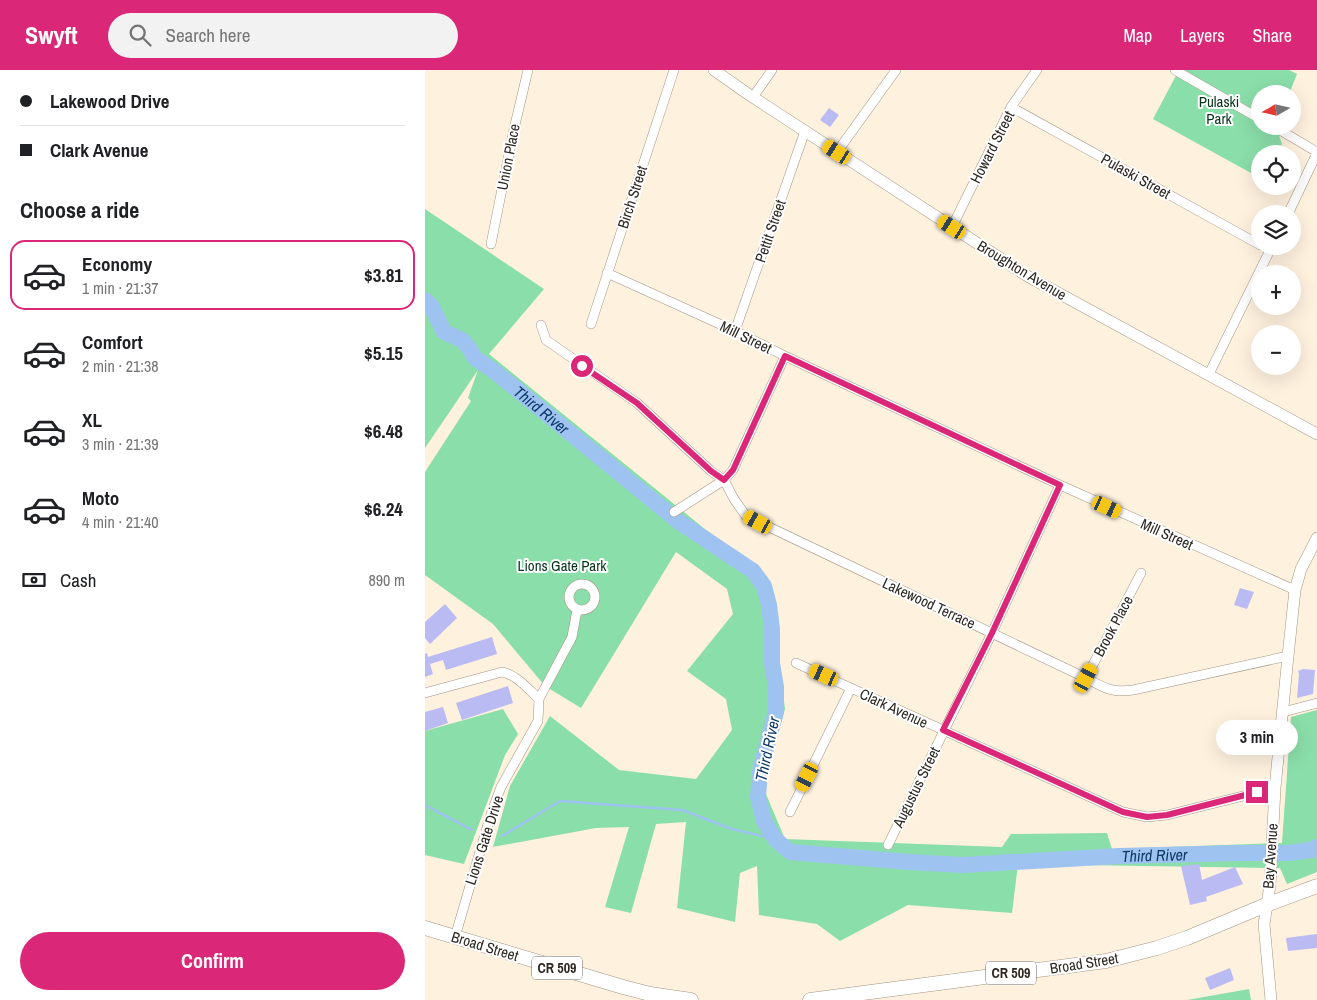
<!DOCTYPE html>
<html lang="en">
<head>
<meta charset="utf-8">
<style>
	body { margin:0; font-family:"Archivo Narrow",sans-serif; background:#f2f2f2; color:#202124; height:100vh; display:flex; flex-direction:column; font-size:19px; white-space:nowrap }
	* { box-sizing:border-box; margin:0 }
	p { font-size:16px; color:#757577 }
	.icon { flex:none; width:28px; height:28px; fill:none; stroke:currentColor; stroke-width:2; stroke-linecap:round; stroke-linejoin:round }
	.map { position:relative; flex:1; overflow:hidden }
	.side { display:flex; flex-direction:column; background:#fff; width:425px }
	.side>* { flex:none }
	.top-card { display:grid; align-content:center; height:110px; padding:0 20px; background:#fff }
	.needle { width:32px; rotate:261deg }
	.buttons { position:absolute; left:826px; top:15px; display:grid; gap:10px }
	.buttons a { display:grid; place-items:center; width:50px; height:50px; border-radius:50%; background:#fff; box-shadow:0 5px 20px #0002; font-size:25px }
	.end { position:absolute; width:22px; height:22px; margin:-11px; border:6px solid #db2777; background:#fff; box-shadow:0 0 0 2px #fff }
	.from { border-radius:50% }
	.bubble { position:absolute; height:35px; border-radius:18px; background:#fff; box-shadow:0 5px 20px #0002; font-size:16px; font-weight:800; line-height:35px; text-align:center }
	.car { position:absolute; width:15px; height:30px; margin:-15px -8px; border-radius:6px; box-shadow:0 0 4px 1px #0007; background:linear-gradient(#f5c518 24%,#345 0 40%,#f5c518 0 76%,#345 0 86%,#f5c518 0) }
	.top-card b { display:flex; align-items:center; gap:18px; height:48px; font-size:19px }
	.top-card b+b { border-top:1px solid #e0e0e0 }
	.top-card i { width:12px; height:12px; background:#202124 }
	ul { padding:0; list-style:none }
	li { display:flex; align-items:center; gap:15px; height:70px; margin:0 10px 8px; padding:0 10px; border:2px solid transparent; border-radius:15px }
	li div { flex:1 }
	li b { display:block; font-size:19px }
	li em { font-style:normal; font-weight:800 }
	li.active { border-color:#db2777 }
	li>.icon { width:45px; height:45px; stroke-width:1.5 }
	h2 { padding:0 20px; font-size:22px; line-height:60px }
	.pay { display:flex; align-items:center; gap:12px; height:55px; padding:0 20px; font-size:19px }
	.pay p { margin-inline-start:auto }
	.primary-button { display:flex; gap:10px; margin-top:auto; padding:10px 20px }
	.primary-button a { flex:1; height:58px; border-radius:30px; background:#db2777; color:#fff; font-size:20px; font-weight:800; line-height:58px; text-align:center }
	header { display:flex; align-items:center; gap:30px; box-sizing:border-box; height:70px; padding:0 25px; background:#db2777; color:#fff }
	header strong { font-size:24px }
	nav { display:flex; gap:28px; margin-inline-start:auto; font-size:18px }
	.search { width:350px; height:45px; background:#f2f2f2; display:flex; align-items:center; gap:12px; box-sizing:border-box; padding:0 18px; border-radius:28px; color:#757577; font-size:19px }
	main { display:flex; flex:1; min-height:0 }
	.map>svg:first-child { display:block }
</style>
</head>
<body>
<header>
<strong>Swyft</strong>
<div class="search"><svg class="icon" aria-label="search" viewBox="0 0 24 24"><circle cx="10" cy="10" r="6"/><path d="M15 15l6 6"/></svg>Search here</div>
<nav><a>Map</a><a>Layers</a><a>Share</a></nav>
</header>
<main>
<section class="side">
<div class="top-card">
<b><i class="from"></i>Lakewood Drive</b>
<b><i></i>Clark Avenue</b>
</div>
<h2>Choose a ride</h2>
<ul>
<li class="active"><svg class="icon" aria-label="car" viewBox="0 0 24 24"><path d="M5 17H2v-5l4-1 3-4h7l3 4 3 1v5h-3M9 17h6M6 11h13"/><circle cx="7" cy="17" r="2"/><circle cx="17" cy="17" r="2"/></svg><div><b>Economy</b><p>1 min · 21:37</p></div><em>$3.81</em></li>
<li><svg class="icon" aria-label="car" viewBox="0 0 24 24"><path d="M5 17H2v-5l4-1 3-4h7l3 4 3 1v5h-3M9 17h6M6 11h13"/><circle cx="7" cy="17" r="2"/><circle cx="17" cy="17" r="2"/></svg><div><b>Comfort</b><p>2 min · 21:38</p></div><em>$5.15</em></li>
<li><svg class="icon" aria-label="car" viewBox="0 0 24 24"><path d="M5 17H2v-5l4-1 3-4h7l3 4 3 1v5h-3M9 17h6M6 11h13"/><circle cx="7" cy="17" r="2"/><circle cx="17" cy="17" r="2"/></svg><div><b>XL</b><p>3 min · 21:39</p></div><em>$6.48</em></li>
<li><svg class="icon" aria-label="car" viewBox="0 0 24 24"><path d="M5 17H2v-5l4-1 3-4h7l3 4 3 1v5h-3M9 17h6M6 11h13"/><circle cx="7" cy="17" r="2"/><circle cx="17" cy="17" r="2"/></svg><div><b>Moto</b><p>4 min · 21:40</p></div><em>$6.24</em></li>
</ul>
<div class="pay"><svg class="icon" aria-label="cash" viewBox="0 0 24 24"><path d="M3 7h18v10H3z"/><circle cx="12" cy="12" r="2"/></svg>Cash<p>890 m</p></div>
<div class="primary-button"><a>Confirm</a></div>
</section>
<div class="map">
<svg width="892" height="930" viewBox="0 0 892 930">
	<rect width="100%" height="100%" fill="#fef1de"/>
	<path fill="#8adea9" d="M754,0h110l8,4 -8,20h-29v32h16l6,18 -5,10h-17v24l-107,-59z
		M0,139l119,80 -55,65 280,227 16,128 -22,78 22,52 217,8 9,-13 96,-1 5,16 170,-6 9,-126 26,-7v162l-30,12 -7,-16 -262,-4 -6,49 -104,-8 -68,36 -23,-17 -58,-9 -2,-49 -17,7 -5,49 -58,-14 9,-86 -30,2 -25,89 -26,-6 24,-80 -33,1 -103,19 17,-61 40,-70 69,54 77,9 36,-49 -6,-31 -39,-28 46,-57 -6,-25 -51,-37 -95,156 -36,-22 -52,-62 -68,-49v-103l46,-71 -3,-3 10,-28 -53,78z
		M78,639l15,25 -13,21 -41,109 -39,-9v-124z
		M824,919l2,11h-64z"/>
	<g fill="none" stroke-linecap="round" stroke-linejoin="round">
		<path stroke="#9ec3f1" stroke-width="2.5" d="M0,735l47,25
			M77,766l58,-35 122,9 50,19 43,10"/>
		<path stroke="#9ec3f1" stroke-width="16" id="s1" d="M0,230l7,7 12,25 18,8 7,8 6,10 19,13 184,150 75,50 11,15 5,19 3,24v34l4,24v25l-16,59 -2,26 6,24 11,18 15,13 119,10 53,3 157,-9 121,-3h49l22,-3 6,-3"/>
	</g>
	<path fill="#b9bbf2" d="M404,38l10,7 -9,12 -10,-7z
		M815,518l14,4 -7,17 -13,-4z
		M20,534l12,14 -27,26 -5,-6v-16z
		M67,567l5,17 -51,16 -3,-10 -13,4 3,10 -8,3v-23l2,-1 1,4z
		M878,599l12,1 -2,24 -16,4 2,-24 -1,-3z
		M83,616l5,17 -51,17 -6,-17z
		M18,637l5,16 -23,8v-19z
		M774,794l3,16 33,-13 8,17 -37,13 1,4 -17,4 -9,-39z
		M892,864v14l-29,3 -2,-13z
		M805,898l4,12 -24,10 -5,-12z"/>
	<g fill="none" stroke-linecap="round" stroke-linejoin="round">
		<defs>
			<path id="minor" d="M750,0l85,49
				M328,27l19,-27
				M586,37l249,138
				M848,56l44,26
				M412,82l59,-82
				M863,144l29,-61
				M527,157l59,-120 26,-37
				M66,174l23,-115 14,-59
				M182,203l128,58 50,25 275,129 235,105
				M166,254l83,-254
				M116,255l5,15 91,63 74,68 13,9 -50,32
				M310,261l70,-200
				M360,286l-52,114 -9,10 10,19 12,17 340,162c18,10 26,15 47,12l155,-34
				M784,304l63,-128
				M144 527a13 13 0 1 1 26 0a13 13 0 1 1-26 0Z
				M371,593l327,149 24,5 20,-2 108,-27
				M661,608l55,-105
				M0,623l77,-21c15,3 26,17 37,27
				M858,642l34,-9
				M365,742l61,-124
				M463,775l104,-212 68,-148
				M30,867l36,-123 10,-27 37,-66 1,-22 33,-62 5,-27"/>
			<path id="tertiary" d="M289,0l34,24 281,183 288,157
				M846,930l-7,-76 6,-39 5,-97 13,-132 7,-66 6,-21 16,-31"/>
			<path id="primary" d="M0,858l198,59 27,7 41,6
				M385,930l296,-39 51,-13 30,-10 79,-33 51,-19"/>
		</defs>
		<use href="#minor" stroke="#a29584" stroke-width="10"/>
		<use href="#tertiary" stroke="#a29584" stroke-width="12"/>
		<use href="#primary" stroke="#a29584" stroke-width="15"/>
		<use href="#minor" stroke="#fff" stroke-width="9"/>
		<use href="#tertiary" stroke="#fff" stroke-width="11"/>
		<use href="#primary" stroke="#fff" stroke-width="14"/>
	</g>
	<g fill="none" stroke-linecap="round" stroke-linejoin="round">
		<path stroke="#db2777" stroke-width="6" d="M157,296l55,37 74,68 13,9 9,-10 52,-114 275,129 -68,148 -49,97 180,82 24,5 20,-2 90,-23"/>
	</g>
	<g text-anchor="middle" dominant-baseline="central" stroke-width="4" stroke-linejoin="round" paint-order="stroke">
		<g fill="#fff" stroke="#6c6864" stroke-width="1">
			<rect x="107" y="886.5" width="50" height="23" rx="4"/>
			<rect x="561" y="891.5" width="50" height="23" rx="4"/>
		</g>
		<g font-size="14" font-weight="bold" fill="#2d2821">
			<text x="132" y="898">CR 509</text>
			<text x="586" y="903">CR 509</text>
		</g>
		<g font-size="15" fill="#06331c" stroke="#fff">
			<text x="794" y="31">Pulaski<tspan x="794" dy="17">Park</tspan></text>
			<text x="137" y="495">Lions Gate Park</text>
		</g>
		<g font-size="15" fill="#2d2821" stroke="#fff">
			<text transform="translate(567 77) rotate(-63)">Howard Street</text>
			<text transform="translate(83 87) rotate(-79)">Union Place</text>
			<text transform="translate(711 106) rotate(29)">Pulaski Street</text>
			<text transform="translate(207 127) rotate(-72)">Birch Street</text>
			<text transform="translate(345 161) rotate(-71)">Pettit Street</text>
			<text transform="translate(597 200) rotate(31)">Broughton Avenue</text>
			<text transform="translate(321 267) rotate(26)">Mill Street</text>
			<text transform="translate(742 464) rotate(24)">Mill Street</text>
			<text transform="translate(504 533) rotate(25)">Lakewood Terrace</text>
			<text transform="translate(688 556) rotate(-62)">Brook Place</text>
			<text transform="translate(469 638) rotate(25)">Clark Avenue</text>
			<text transform="translate(491 717) rotate(-64)">Augustus Street</text>
			<text transform="translate(59 770) rotate(-72)">Lions Gate Drive</text>
			<text transform="translate(845 786) rotate(-86)">Bay Avenue</text>
			<text transform="translate(60 876) rotate(17)">Broad Street</text>
			<text transform="translate(659 893) rotate(-9)">Broad Street</text>
		</g>
		<g font-size="16" font-style="italic" fill="#0c3968" stroke="#fff">
			<text stroke="none"><textPath href="#s1" startOffset="164">Third River</textPath></text>
			<text transform="translate(342 679) rotate(-78)">Third River</text>
			<text stroke="none"><textPath href="#s1" startOffset="1094">Third River</textPath></text>
		</g>
	</g>
</svg>
<div class="buttons">
<a><svg class="needle" viewBox="-14 -14 28 28"><path d="M0-13l5 13h-10z" fill="#e53935"/><path d="M0 13l5-13h-10z" fill="#757577"/></svg></a>
<a><svg class="icon" aria-label="locate" viewBox="0 0 24 24"><circle cx="12" cy="12" r="6"/><path d="M12 2v4M12 18v4M2 12h4M18 12h4"/></svg></a>
<a><svg class="icon" aria-label="layers" viewBox="0 0 24 24"><path d="M12 4l9 5-9 5-9-5zM3 14l9 5 9-5"/></svg></a>
<a>+</a>
<a>−</a>
</div>
<i class="end from" style="left:157px;top:296px"></i>
<i class="end" style="left:832px;top:722px"></i>
<div class="bubble" style="left:791px;top:650px;width:82px">3 min</div>
<i class="car" style="left:412px;top:82px;rotate:303deg"></i>
<i class="car" style="left:527px;top:157px;rotate:303deg"></i>
<i class="car" style="left:682px;top:437px;rotate:115deg"></i>
<i class="car" style="left:333px;top:452px;rotate:299deg"></i>
<i class="car" style="left:399px;top:605px;rotate:294deg"></i>
<i class="car" style="left:661px;top:608px;rotate:28deg"></i>
<i class="car" style="left:382px;top:707px;rotate:207deg"></i>
</div>
</main>
</body>
</html>
